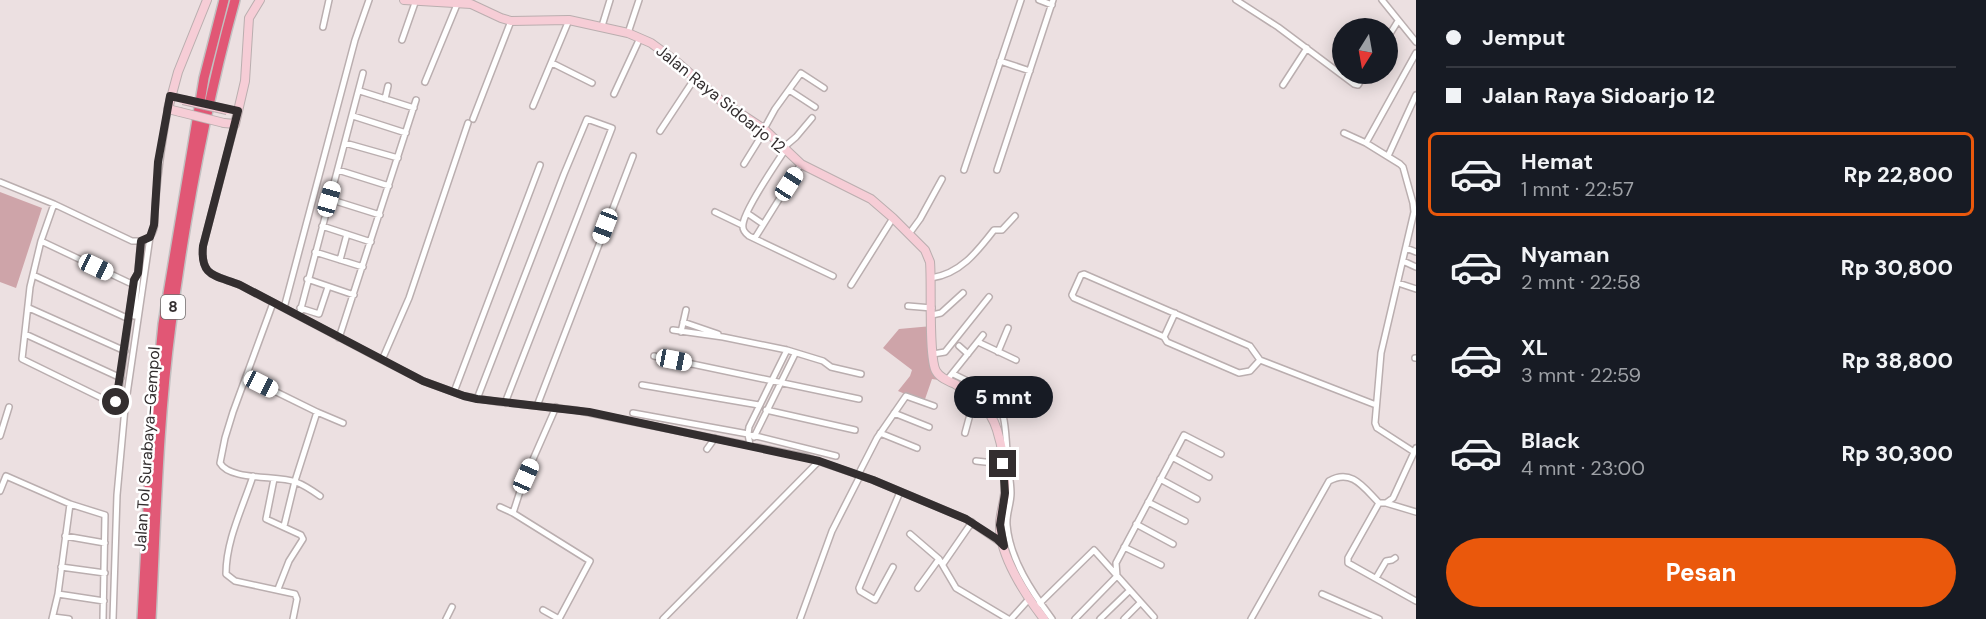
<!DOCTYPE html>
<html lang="id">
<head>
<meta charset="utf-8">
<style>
	body { margin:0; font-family:"DM Sans",sans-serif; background:#20242c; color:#f1f3f6; height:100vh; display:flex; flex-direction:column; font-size:22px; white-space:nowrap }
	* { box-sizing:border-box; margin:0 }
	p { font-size:20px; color:#9ea1a6 }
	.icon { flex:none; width:33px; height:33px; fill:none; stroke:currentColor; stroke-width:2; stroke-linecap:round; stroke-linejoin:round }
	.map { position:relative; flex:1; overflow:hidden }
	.drawer { display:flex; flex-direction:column; background:#171b24; width:570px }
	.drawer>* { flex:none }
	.top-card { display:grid; align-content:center; height:132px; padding:0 30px; background:#171b24 }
	.needle { width:39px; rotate:191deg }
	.tools { position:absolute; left:1332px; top:18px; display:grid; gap:12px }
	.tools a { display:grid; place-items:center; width:66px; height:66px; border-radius:50%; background:#171b24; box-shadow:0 3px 15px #0003; font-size:30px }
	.end { position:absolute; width:27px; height:27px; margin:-14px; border:8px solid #332e2f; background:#fff; box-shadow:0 0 0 3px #fff }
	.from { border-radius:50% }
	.bubble { position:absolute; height:42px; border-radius:21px; background:#171b24; box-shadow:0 3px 15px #0003; font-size:20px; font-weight:800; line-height:42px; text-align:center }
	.car { position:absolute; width:18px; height:36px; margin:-18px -9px; border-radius:8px; box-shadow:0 0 4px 2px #0007; background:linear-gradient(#fff 24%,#345 0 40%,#fff 0 76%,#345 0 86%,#fff 0) }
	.top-card b { display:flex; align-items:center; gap:21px; height:57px; font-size:22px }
	.top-card b+b { border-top:2px solid #363941 }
	.top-card i { width:15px; height:15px; background:#f1f3f6 }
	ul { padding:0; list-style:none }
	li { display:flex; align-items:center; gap:18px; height:84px; margin:0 12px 9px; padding:0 18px; border:3px solid transparent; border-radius:9px }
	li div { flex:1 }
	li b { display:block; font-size:22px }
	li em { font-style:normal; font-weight:800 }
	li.selected { border-color:#ea580c }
	li>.icon { width:54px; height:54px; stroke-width:1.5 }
	.primary-button { display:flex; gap:12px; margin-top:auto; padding:12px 30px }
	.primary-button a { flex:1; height:69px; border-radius:36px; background:#ea580c; color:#fff; font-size:24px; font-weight:800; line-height:69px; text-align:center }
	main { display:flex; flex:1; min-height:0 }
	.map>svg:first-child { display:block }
</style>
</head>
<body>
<main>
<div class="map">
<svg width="1416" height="619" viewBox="0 0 1416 619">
	<rect width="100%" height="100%" fill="#ece0e1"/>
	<path fill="#cea4a9" d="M0,192l42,16 -26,80 -16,-6z
		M932,326l7,54 -7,-1 -8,23 -26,-11 12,-15 2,-6 -29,-22 16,-19z"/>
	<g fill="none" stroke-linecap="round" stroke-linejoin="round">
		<defs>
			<path id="minor" d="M1039,0l13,5
				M1236,0l42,27 76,57 4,1 7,-11
				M1382,0l34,42
				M602,26l8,-26
				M323,27l6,-27
				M628,33l11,-33
				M1388,37l10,-16
				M402,40l14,-40
				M1000,61l30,10
				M552,63l40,20
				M425,82l33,-80
				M1283,85l24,-37
				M789,90l26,17
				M360,91l54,17
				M614,94l26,-56
				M385,99l3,-13
				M533,106l36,-86
				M353,116l53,17
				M473,119l38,-98
				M235,124l-32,122c-3,31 12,29 37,39l142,75 41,21 41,15 34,6 77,8 231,47 67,23 93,39 35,24
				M764,129l11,-20 26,-36 23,15
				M660,131l35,-53
				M1344,133l22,10 34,21 3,3 10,36 1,9 -33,141 -6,70 2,5 37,24
				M345,143l53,15
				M1366,143l50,-90
				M783,148l13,-11 16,-19
				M785,150c-10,15 -40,59 -42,74 -1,6 2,9 6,12l84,40
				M1388,156l28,-61
				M744,164l21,-34
				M338,170l51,16
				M964,170l57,-170
				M997,170l56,-170
				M0,182l54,22 78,37c5,0 13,1 17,-4 7,-6 6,-18 6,-26 2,-35 7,-68 13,-102
				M329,199l51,16
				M54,204l-13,37 -11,46 -8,72 94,46
				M715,212l27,13
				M747,213l16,11
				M322,226l49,16
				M909,234l11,-15 22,-40
				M755,238l46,-74
				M41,241l93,44
				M1406,248l10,4
				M315,252l48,15
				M340,260l7,-26
				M1403,261l13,6
				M33,275l96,44
				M931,278c29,-4 46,-26 63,-48h8l13,-14
				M307,279l47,16
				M1398,283l18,6
				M851,285l42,-67
				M273,303l-40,109 -8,26 -5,25c10,18 58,12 76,19 8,3 17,9 24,14
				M908,306l24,2
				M29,308l96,43
				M284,308l71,-268 14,-40
				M300,308l19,6 9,-27
				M932,315l9,-2 22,-20
				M134,316c3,-25 4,-50 7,-75
				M299,316l64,-243
				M683,322l35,12
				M673,330l50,7 64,13 36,11 8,6 30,7
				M681,332l5,-22
				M25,334l96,44
				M1164,337l11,-24
				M339,338l77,-238
				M978,342l38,18
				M959,346l9,8
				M998,352l10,-24
				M933,354l12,-2 44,-55
				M654,356l205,43
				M1415,358h1
				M382,360l27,-62 59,-175
				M1260,360l-10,11 -11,2 -72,-31 -3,-5 -90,-39 -2,-3 9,-20 3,-1 166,72 10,14 116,45
				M953,374c48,23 51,24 54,78 0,14 4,27 4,41 0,11 -5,21 -4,32 3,35 25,67 45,94
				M246,377l71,35 26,11
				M947,380l36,-45
				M642,385l117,20
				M454,392l86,-227
				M477,399l87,-225 23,-55 25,9 -107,275
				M123,400l-2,5h-4l17,-125 4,-7
				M537,406l96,-250
				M766,410l89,20
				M633,413l115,21 88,22
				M894,413l35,14
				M880,433l37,15
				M965,433l10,-37
				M0,436l9,-29
				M754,437l41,-83
				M750,445l-2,-11 1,-7 38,-77
				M707,449l8,-11
				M1172,457l37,20
				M976,461l27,3
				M858,475l19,-37 29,-42 28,10
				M253,476c-10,31 -27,64 -27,98l9,7 60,13 2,5 -4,20
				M274,479l-8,40 35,16 2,4 -14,22 -11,28
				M1160,479l37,20
				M0,491l6,-15 64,28
				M1148,502l37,19
				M1379,503l-31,55v5l68,38
				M1379,503h7l7,-5 23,-50
				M1386,503l30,9
				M500,507l13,6 77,48 -31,58
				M513,513l10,-31 33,-75
				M1136,524l37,20
				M284,526l11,-45 22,-69
				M910,534l29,25 17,29 52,31
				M65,536l40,7
				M1124,547l37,18
				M943,564l29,-42
				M61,567l44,6
				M893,567l-18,33 -15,-9 -1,-3 41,-96
				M1376,578l10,-17 6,-1 3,-2
				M918,588l21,-29
				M58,594l46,7
				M1322,594l57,25
				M1039,604l55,-54 60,67
				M543,610l16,9
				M53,617l16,2
				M52,619l6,-25 12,-90 35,11 -2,104
				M113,619l4,-124 8,-87 25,-171
				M446,619l6,-12
				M663,619l156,-158
				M800,619l32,-88 28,-55
				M1011,619l18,-20
				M1075,619l42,-43 -1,-13 68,-128 37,19
				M1100,619l29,-28
				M1124,619l16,-16
				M1251,619l78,-138c23,-13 35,7 50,22"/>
			<path id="secondary" d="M404,0l67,4 30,14 10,3 58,-1 59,13 23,10 26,19 43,38 44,29 37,35 70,35 22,19 32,32 5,12c2,21 -2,95 6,109 4,7 12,10 19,13 19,12 35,23 42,46 6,19 9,43 8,63 -1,11 -5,21 -5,32 -1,30 26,71 44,94
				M180,112l-12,-3 10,-37 29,-72
				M224,123l11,1 10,-43 4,-63 11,-18"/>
			<path id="motorway" d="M142,619l10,-185 11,-110 41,-246 20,-78
				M151,619c5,-98 7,-197 20,-294 14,-108 35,-220 64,-325"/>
		</defs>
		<use href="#minor" stroke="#baaeaf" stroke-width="8"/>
		<use href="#secondary" stroke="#baaeaf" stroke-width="10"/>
		<use href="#motorway" stroke="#c2c0c1" stroke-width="12"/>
		<use href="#minor" stroke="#fff" stroke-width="5"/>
		<use href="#secondary" stroke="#f6cdd6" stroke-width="8"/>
		<use href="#motorway" stroke="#e15775" stroke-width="9"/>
		<defs>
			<path id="secondary-bridge" d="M183,100l44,10
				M180,112l44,11"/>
		</defs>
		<use href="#secondary-bridge" stroke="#baaeaf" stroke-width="10" stroke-linecap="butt"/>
		<use href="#secondary-bridge" stroke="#f6cdd6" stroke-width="8"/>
	</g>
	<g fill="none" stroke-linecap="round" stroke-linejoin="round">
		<path stroke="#332e2f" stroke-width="8" d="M116,402l18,-122 4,-7 3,-32 9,-4 4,-12 4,-63 12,-66 68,15 -35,135c-3,31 12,29 37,39l162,85 21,11 41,15 13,3 112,13 230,49 54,19 93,39 31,20 7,7 -4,-21 5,-32 -2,-29"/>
	</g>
	<g text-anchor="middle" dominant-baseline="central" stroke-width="5" stroke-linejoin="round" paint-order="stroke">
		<rect fill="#fff" stroke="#706d6d" stroke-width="1.5" x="161" y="295" width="24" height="24" rx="4.5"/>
		<g font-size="15" font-weight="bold" fill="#332e2f">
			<text x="173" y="307">8</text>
		</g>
		<g font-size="16" fill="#332e2f" stroke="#fff">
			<text transform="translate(721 99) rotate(39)">Jalan Raya Sidoarjo 12</text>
			<text transform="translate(147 449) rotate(-86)">Jalan Tol Surabaya–Gempol</text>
		</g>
	</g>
</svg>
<div class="tools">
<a><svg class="needle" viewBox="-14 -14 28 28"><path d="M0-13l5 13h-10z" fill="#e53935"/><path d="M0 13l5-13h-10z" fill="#9ea1a6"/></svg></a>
</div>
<i class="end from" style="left:116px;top:402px"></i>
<i class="end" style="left:1003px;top:464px"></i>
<div class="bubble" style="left:954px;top:376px;width:99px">5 mnt</div>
<i class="car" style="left:789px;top:184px;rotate:33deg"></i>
<i class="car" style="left:329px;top:199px;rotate:16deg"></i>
<i class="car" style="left:605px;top:226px;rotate:201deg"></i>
<i class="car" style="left:96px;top:267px;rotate:115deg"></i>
<i class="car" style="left:674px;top:360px;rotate:101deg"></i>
<i class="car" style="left:261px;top:384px;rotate:117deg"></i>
<i class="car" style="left:526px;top:476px;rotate:24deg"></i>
</div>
<section class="drawer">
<div class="top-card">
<b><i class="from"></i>Jemput</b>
<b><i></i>Jalan Raya Sidoarjo 12</b>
</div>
<ul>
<li class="selected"><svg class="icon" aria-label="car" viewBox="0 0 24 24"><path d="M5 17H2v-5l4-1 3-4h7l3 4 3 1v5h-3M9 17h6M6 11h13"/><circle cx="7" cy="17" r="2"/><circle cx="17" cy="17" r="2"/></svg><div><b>Hemat</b><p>1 mnt · 22:57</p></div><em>Rp 22,800</em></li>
<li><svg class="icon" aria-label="car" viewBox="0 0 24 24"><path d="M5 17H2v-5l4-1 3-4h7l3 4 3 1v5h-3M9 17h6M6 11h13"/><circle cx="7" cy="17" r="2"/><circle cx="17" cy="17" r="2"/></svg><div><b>Nyaman</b><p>2 mnt · 22:58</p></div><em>Rp 30,800</em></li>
<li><svg class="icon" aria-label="car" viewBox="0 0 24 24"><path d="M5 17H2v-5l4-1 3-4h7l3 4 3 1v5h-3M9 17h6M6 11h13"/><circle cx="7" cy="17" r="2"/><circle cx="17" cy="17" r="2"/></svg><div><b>XL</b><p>3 mnt · 22:59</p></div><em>Rp 38,800</em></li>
<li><svg class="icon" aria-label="car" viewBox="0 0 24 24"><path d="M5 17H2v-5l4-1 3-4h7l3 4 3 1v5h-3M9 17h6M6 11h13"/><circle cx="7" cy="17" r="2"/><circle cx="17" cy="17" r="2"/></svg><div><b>Black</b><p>4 mnt · 23:00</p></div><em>Rp 30,300</em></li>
</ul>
<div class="primary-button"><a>Pesan</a></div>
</section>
</main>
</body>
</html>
